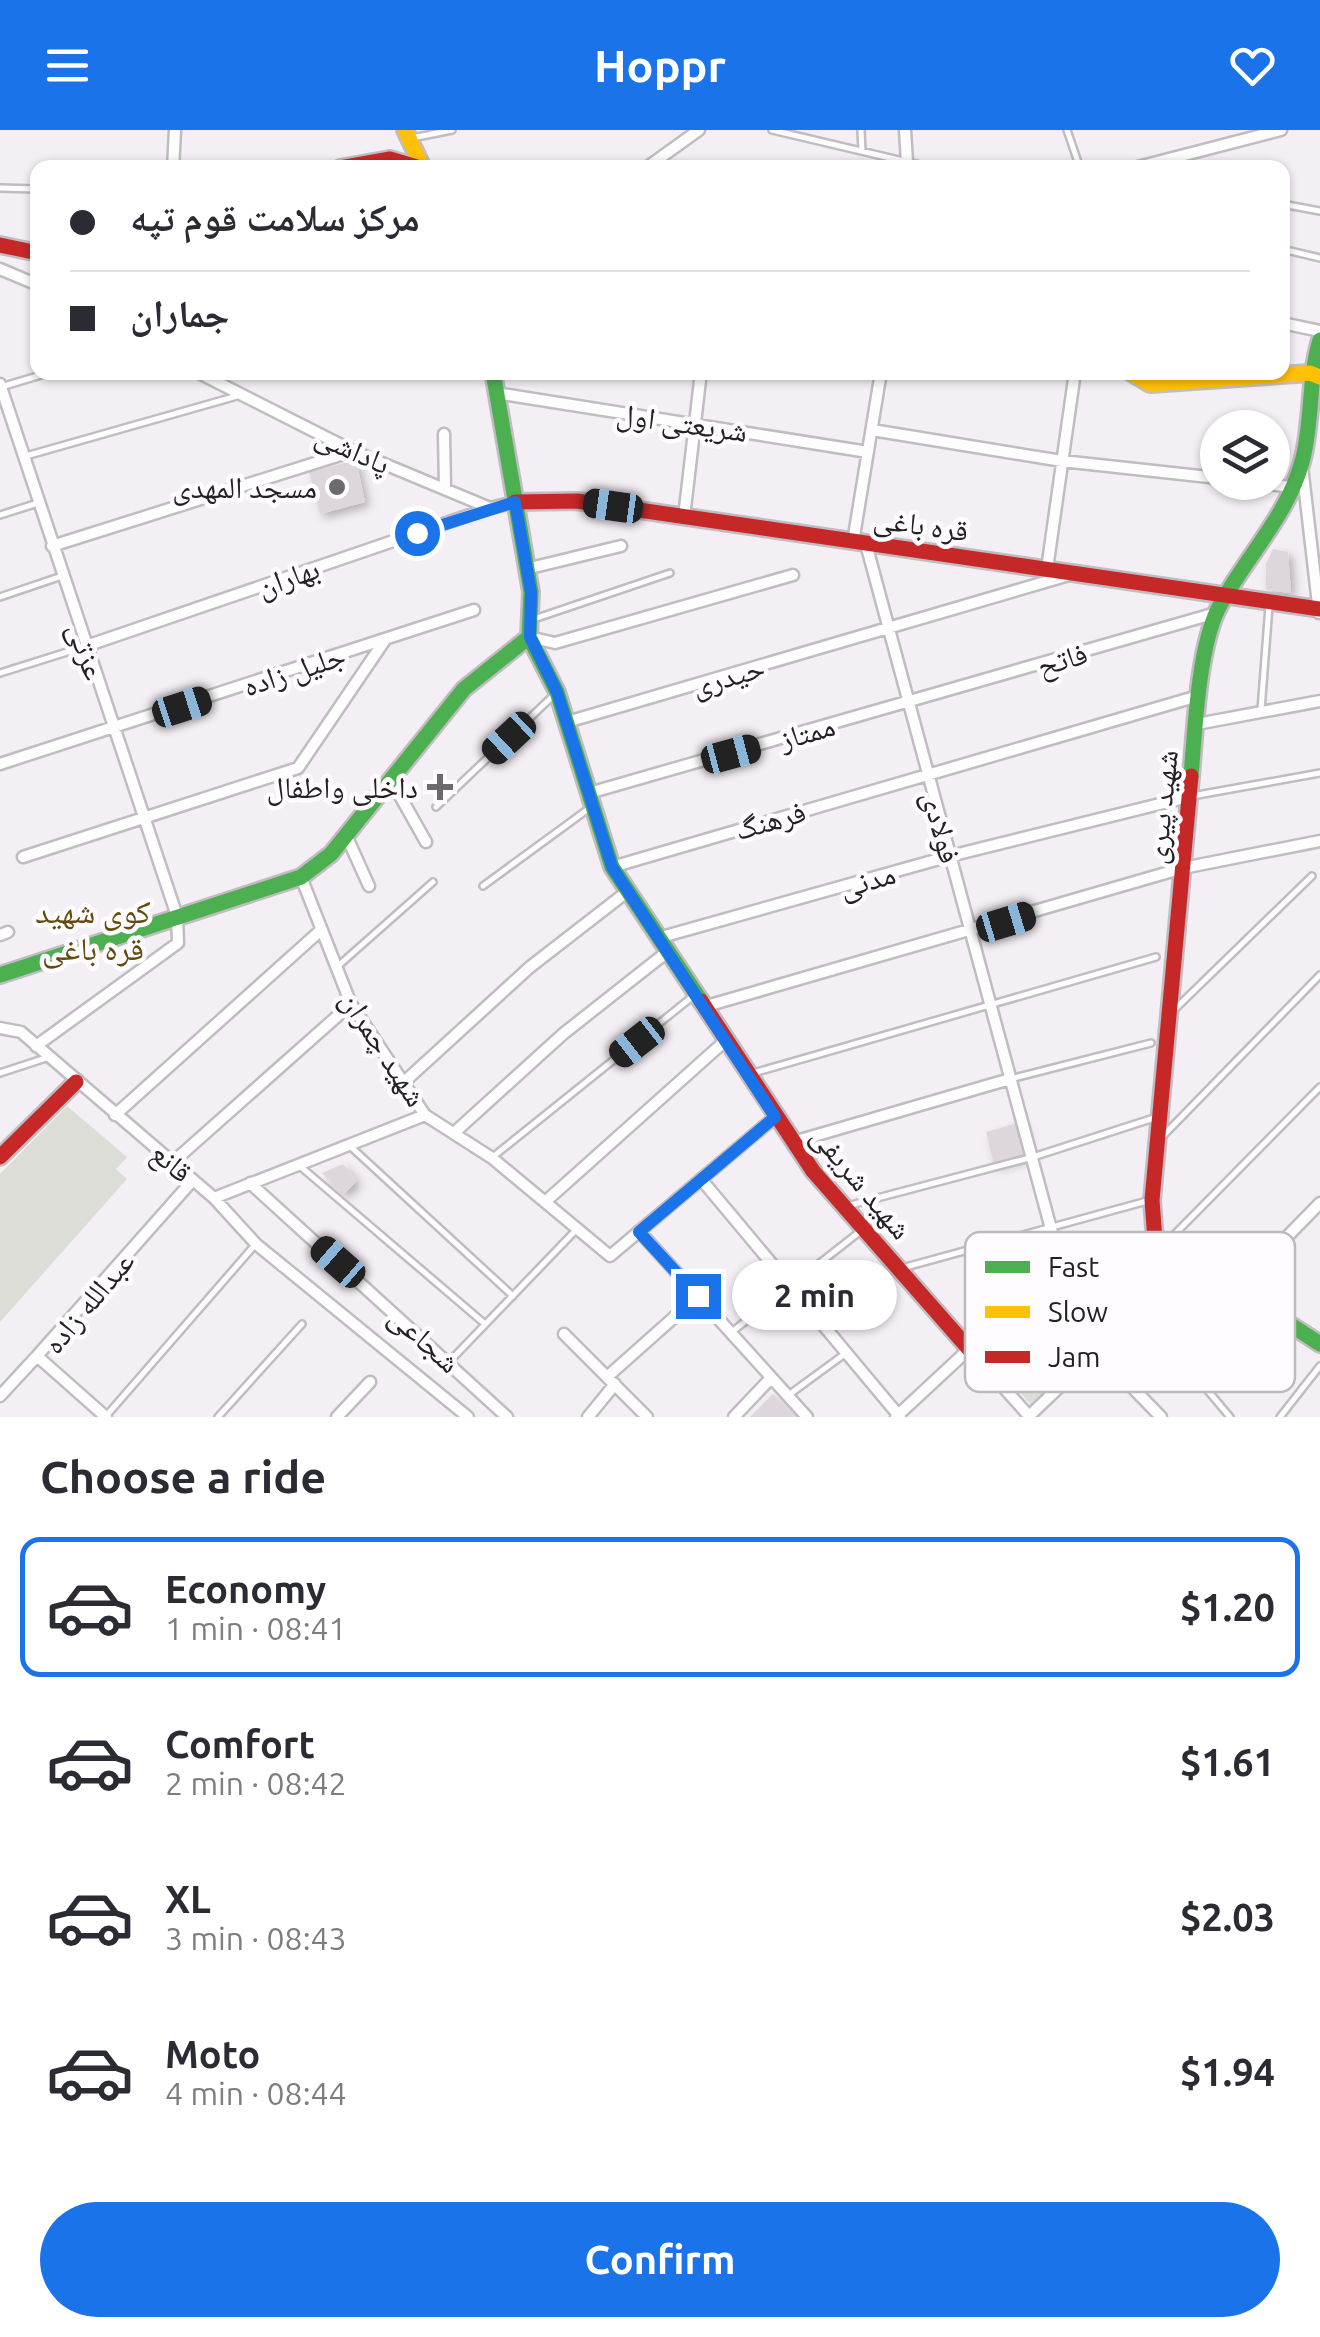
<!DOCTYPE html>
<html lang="en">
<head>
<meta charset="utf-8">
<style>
	body { margin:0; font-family:Ubuntu,"Noto Naskh Arabic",sans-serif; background:#f2f2f3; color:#2b2b33; height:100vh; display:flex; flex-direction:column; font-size:38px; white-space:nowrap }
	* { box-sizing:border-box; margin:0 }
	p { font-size:32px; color:#7c7c81 }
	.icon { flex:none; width:55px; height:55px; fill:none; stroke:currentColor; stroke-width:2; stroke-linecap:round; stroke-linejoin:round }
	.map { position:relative; height:1287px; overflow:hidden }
	.side { display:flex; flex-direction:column; background:#fff; flex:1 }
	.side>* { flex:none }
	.top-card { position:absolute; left:30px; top:30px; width:1260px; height:220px; border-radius:20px; box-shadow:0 2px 8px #0004; display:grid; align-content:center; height:220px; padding:0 40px; background:#fff }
	.fabs { position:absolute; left:1200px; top:280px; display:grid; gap:20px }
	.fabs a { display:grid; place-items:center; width:90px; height:90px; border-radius:50%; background:#fff; box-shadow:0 2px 8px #0004; font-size:50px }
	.end { position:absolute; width:45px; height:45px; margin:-22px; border:12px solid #1a73e8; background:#fff; box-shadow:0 0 0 5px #fff }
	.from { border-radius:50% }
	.bubble { position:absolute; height:70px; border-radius:35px; background:#fff; box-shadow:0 2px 8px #0004; font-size:32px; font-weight:700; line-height:70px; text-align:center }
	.car { position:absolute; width:30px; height:60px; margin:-30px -15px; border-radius:12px; box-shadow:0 0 8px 2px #0007; background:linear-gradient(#222 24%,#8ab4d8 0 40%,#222 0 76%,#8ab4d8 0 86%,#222 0) }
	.top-card b { display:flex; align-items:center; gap:35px; height:95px; font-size:38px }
	.top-card b+b { border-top:2px solid #e1e1e2 }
	.top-card i { width:25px; height:25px; background:#2b2b33 }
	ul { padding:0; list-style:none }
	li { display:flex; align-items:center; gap:30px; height:140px; margin:0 20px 15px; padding:0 20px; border:5px solid transparent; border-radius:20px }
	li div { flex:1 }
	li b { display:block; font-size:38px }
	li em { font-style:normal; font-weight:700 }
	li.active { border-color:#1a73e8 }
	li>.icon { width:90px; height:90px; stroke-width:1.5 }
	h2 { padding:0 40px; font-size:45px; line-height:120px }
	.action { display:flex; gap:20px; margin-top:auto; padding:20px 40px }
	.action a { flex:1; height:115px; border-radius:60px; background:#1a73e8; color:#fff; font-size:40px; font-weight:700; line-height:115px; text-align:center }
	header { display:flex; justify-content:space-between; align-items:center; height:130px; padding:0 40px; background:#1a73e8; color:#fff; font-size:45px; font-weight:700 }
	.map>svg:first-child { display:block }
</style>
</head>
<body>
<header><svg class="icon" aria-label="menu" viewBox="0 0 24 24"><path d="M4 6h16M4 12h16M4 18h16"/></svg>Hoppr<svg class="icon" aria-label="heart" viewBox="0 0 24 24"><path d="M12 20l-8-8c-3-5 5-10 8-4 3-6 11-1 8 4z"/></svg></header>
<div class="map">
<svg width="1320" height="1287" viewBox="0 0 1320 1287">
	<defs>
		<filter id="shadow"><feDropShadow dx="4.5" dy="4.5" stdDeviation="5" flood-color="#0004"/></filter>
	</defs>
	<rect width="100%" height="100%" fill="#f4eff5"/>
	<path fill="#dcddd6" d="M67,976l60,51 -11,12 11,10 -127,143v-148z
		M1083,1225l-52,50 -38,-44z"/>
	<path fill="#ded6dd" filter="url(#shadow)" d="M356,330l9,42 -45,12 -11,-42z
		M1273,419l15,3 3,41 -25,-3v-26z
		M1021,992l9,33 -36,10 -8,-33z
		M343,1034l14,17 -13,13 -22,-21z
		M773,1264l22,23h-45z"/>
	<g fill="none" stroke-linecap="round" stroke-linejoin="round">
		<defs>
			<path id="lane" d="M772,0l161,38
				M861,0l1,21
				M1067,0l13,38
				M412,8l40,-8
				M0,58l38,1
				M1282,74l38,7
				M1282,119l38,9
				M1,257l50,-15
				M26,326l211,-60
				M0,385l38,-12
				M0,467l62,-21
				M531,490l139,-47
				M0,543l86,-27
				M1261,580l8,-104
				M1192,666l128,-23
				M436,677l119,-113
				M483,756l108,-79
				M338,836l95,-84
				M1174,880l138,-134
				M0,943l49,-16
				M750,944l406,-117
				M1010,949l141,-36
				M1161,1008l159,-163
				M351,1017l162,149
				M494,1026l198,-159
				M301,1037l184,157
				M847,1076l186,-49 121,-39
				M1161,1118l159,-161
				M902,1138l245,-67
				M1142,1182l88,105
				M733,1201l129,-101
				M450,1231l126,-131
				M1208,1261l61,-76
				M790,1264l56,-41
				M107,1285l147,-169
				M218,1287l84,-93
				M1280,1287l40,-51"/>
			<path id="street" d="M905,0l2,32
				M173,38l2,-38
				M646,38l53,-38
				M1134,38l147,-38
				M0,139l38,16
				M1282,193l38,8
				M197,242l156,79 137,57 25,-6
				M0,254l177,532 1,27 -142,103
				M496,263l372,59
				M872,300l190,31 156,17
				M444,304l1,54
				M1302,336l17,147
				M1254,352l36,5
				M684,387l17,-145
				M853,412l28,-170
				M866,414l211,781
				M52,416l301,-95
				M526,439l95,-23
				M1047,439l28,-197
				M529,507l26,6 238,-68
				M86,516l404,-138
				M567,592l502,-147
				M1197,594l123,-23
				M0,634l474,-154
				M391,650l35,62
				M589,663l627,-180
				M346,705l23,51
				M23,727l275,-89 87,-128
				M612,737l586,-171
				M301,747l50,127 74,111 67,43 118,98 165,-139
				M0,805l8,-3
				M658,808l292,-82 242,-60
				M703,877l480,-139 137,-27
				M0,898l21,4 193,166 42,46 212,173
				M403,953l127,-116 98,-76
				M115,985l206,-185
				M455,1002l108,-98 104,-82
				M793,1012l217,-63
				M173,1032l178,-158
				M701,1049l199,238
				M250,1053l257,234
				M214,1068l211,-83
				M545,1072l180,-161
				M639,1101l168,186
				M1236,1159l84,-86
				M564,1204l83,83
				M607,1247l91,-81
				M1126,1251l35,36
				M0,1266l37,-40
				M106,1287l-69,-61 156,-176
				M337,1287l33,-35
				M588,1287l27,-33
				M734,1287l37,-39
				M896,1287l73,-68 61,68
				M1028,1287l108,-103"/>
			<path id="fast" d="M493,242l38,220 -2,45 28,55 55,175 89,134
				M1191,646c4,-45 7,-126 27,-167 25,-48 70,-94 84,-147 11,-40 6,-82 18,-122
				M0,845l301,-98 30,-23 133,-165 65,-52
				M992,1214l244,-55 84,55"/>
			<path id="slow" d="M405,0l18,38
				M1130,242l20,12 160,-11 10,4"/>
			<path id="jam" d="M340,38l50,-9 30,9
				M0,115l38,8
				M515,372l62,-1 743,108
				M701,871l112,170 156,178 23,-5
				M0,1027l76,-75
				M1168,1173l-12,-49 -4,-54 39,-424"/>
		</defs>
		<use href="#lane" stroke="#c0bcc1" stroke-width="10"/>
		<use href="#street" stroke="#c0bcc1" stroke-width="15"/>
		<use href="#fast" stroke="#c0bcc1" stroke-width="20"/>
		<use href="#slow" stroke="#c0bcc1" stroke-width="20"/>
		<use href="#jam" stroke="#c0bcc1" stroke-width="20"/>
		<use href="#lane" stroke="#fdfdfe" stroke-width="5"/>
		<use href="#street" stroke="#fdfdfe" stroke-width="10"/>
		<use href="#fast" stroke="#4caf50" stroke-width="15"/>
		<use href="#slow" stroke="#ffc107" stroke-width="15"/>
		<use href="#jam" stroke="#c62828" stroke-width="15"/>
	</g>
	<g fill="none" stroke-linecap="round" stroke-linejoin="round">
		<path stroke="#1a73e8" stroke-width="12" d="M417,403l98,-31 16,90 -1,45 27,55 55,175 163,250 -136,115 59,64"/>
	</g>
	<g fill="#6d696e" stroke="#fefcff" stroke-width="4">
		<circle cx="337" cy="357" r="10"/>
		<path d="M435 642h10v10h10v10h-10v10h-10v-10h-10v-10h10z"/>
	</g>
	<g text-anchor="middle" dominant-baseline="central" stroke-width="9" stroke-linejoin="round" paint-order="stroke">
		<g font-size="30" fill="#242125" stroke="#fefcff">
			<text transform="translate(682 292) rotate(8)">شریعتی اول</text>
			<text transform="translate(353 319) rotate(24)">پاداشی</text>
			<text transform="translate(921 394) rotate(8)">قره باغی</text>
			<text transform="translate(288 447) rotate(-19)">بهاران</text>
			<text transform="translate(87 521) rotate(71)">عزتی</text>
			<text transform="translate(1062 529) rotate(-16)">فاتح</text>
			<text transform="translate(294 540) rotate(-18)">جلیل زاده</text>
			<text transform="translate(728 546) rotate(-16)">حیدری</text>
			<text transform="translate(807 602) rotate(-16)">ممتاز</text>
			<text transform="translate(1161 677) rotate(-84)">شهید پیری</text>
			<text transform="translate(770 690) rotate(-16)">فرهنگ</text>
			<text transform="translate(942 697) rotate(75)">فولادی</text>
			<text transform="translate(867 750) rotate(-16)">مدنی</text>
			<text transform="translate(384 918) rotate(57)">شهید چمران</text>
			<text transform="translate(172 1032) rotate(41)">قانع</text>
			<text transform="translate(862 1052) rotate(50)">شهید شریفى</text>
			<text transform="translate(88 1172) rotate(-50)">عبدالله زاده</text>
			<text transform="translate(425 1209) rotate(42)">شجاعی</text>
		</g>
		<g font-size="30" fill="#242125" stroke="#fefcff" text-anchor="end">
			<text x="317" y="357">مسجد المهدی</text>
			<text x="418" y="657">داخلی واطفال</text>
		</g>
		<g font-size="32" fill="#624b0f" stroke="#fefcff">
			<text x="93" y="781">کوی شهید<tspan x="93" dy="37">قره باغی</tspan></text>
		</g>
	</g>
	<rect x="965" y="1102" width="330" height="160" rx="15" fill="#fefcff" stroke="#bdbabe" stroke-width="2.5"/>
	<rect x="985" y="1131" width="45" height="12" fill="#4caf50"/>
	<rect x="985" y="1176" width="45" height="12" fill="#ffc107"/>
	<rect x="985" y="1221" width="45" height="12" fill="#c62828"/>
	<g font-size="28" fill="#242125">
		<text x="1048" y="1147">Fast</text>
		<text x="1048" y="1192">Slow</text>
		<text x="1048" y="1237">Jam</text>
	</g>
</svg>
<div class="fabs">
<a><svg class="icon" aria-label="layers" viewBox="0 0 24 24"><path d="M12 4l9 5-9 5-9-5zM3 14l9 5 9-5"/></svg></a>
</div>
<i class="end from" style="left:417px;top:403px"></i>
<i class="end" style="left:698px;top:1166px"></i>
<div class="bubble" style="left:732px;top:1130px;width:165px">2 min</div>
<i class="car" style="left:613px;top:376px;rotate:278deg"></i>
<i class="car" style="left:182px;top:577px;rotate:72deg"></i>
<i class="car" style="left:509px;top:608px;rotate:227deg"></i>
<i class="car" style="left:731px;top:624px;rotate:75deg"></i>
<i class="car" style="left:1006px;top:792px;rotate:73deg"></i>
<i class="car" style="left:637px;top:912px;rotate:232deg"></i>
<i class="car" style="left:338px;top:1132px;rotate:311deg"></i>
<div class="top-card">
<b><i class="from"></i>مرکز سلامت قوم تپه</b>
<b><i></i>جماران</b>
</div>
</div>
<section class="side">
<h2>Choose a ride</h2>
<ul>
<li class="active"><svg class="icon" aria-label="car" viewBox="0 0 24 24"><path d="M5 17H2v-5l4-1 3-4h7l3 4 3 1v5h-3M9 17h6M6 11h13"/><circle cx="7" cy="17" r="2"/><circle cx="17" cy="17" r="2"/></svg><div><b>Economy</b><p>1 min · 08:41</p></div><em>$1.20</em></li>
<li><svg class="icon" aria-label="car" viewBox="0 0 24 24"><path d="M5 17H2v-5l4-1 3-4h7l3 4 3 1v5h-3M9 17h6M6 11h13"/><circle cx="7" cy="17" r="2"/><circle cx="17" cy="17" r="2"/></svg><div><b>Comfort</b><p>2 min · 08:42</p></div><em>$1.61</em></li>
<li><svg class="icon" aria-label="car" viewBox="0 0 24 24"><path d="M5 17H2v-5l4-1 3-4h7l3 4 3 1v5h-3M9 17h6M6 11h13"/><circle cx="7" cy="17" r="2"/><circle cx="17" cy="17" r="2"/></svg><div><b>XL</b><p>3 min · 08:43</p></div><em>$2.03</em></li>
<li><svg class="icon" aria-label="car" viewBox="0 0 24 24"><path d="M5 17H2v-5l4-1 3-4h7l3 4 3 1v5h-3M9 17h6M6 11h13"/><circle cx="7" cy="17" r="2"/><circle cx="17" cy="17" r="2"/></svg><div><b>Moto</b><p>4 min · 08:44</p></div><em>$1.94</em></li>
</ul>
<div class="action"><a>Confirm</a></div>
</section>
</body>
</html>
